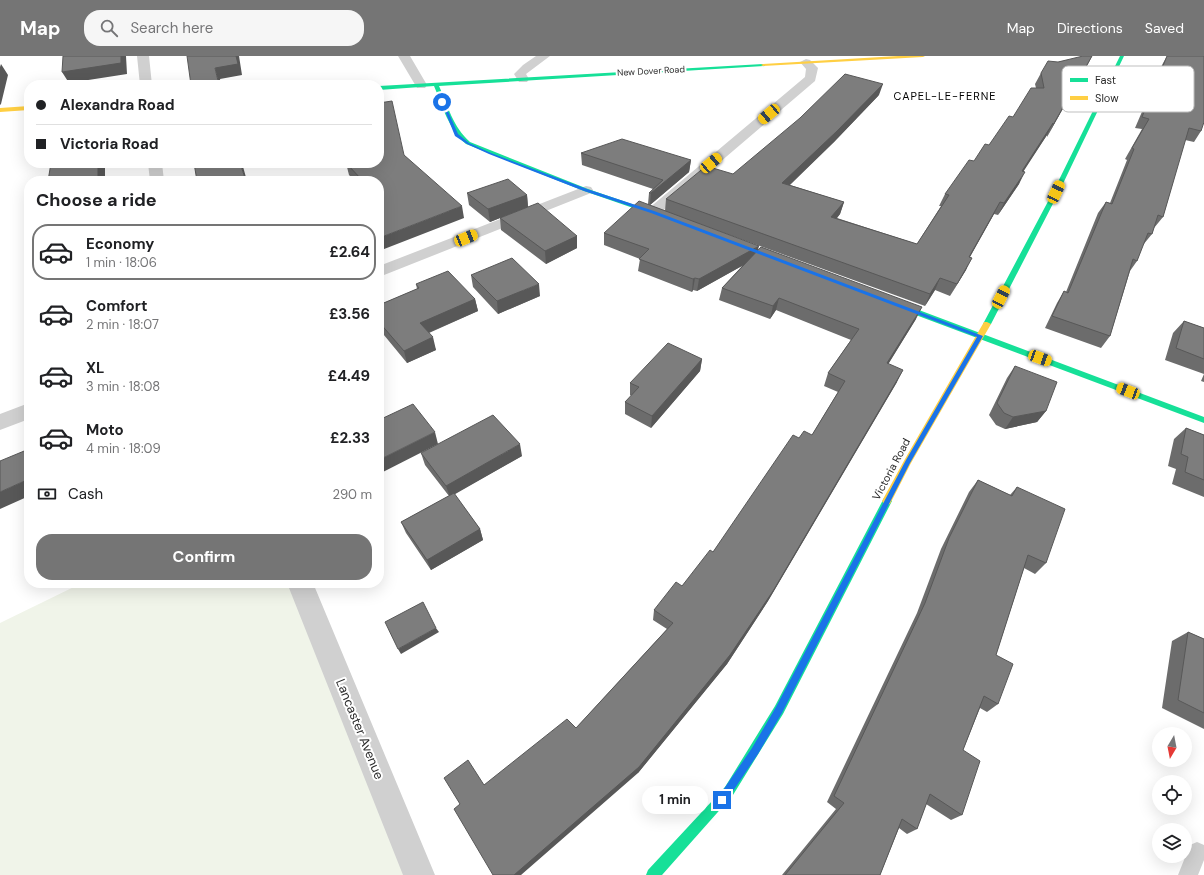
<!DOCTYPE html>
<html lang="en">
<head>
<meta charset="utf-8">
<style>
	body { margin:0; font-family:"DM Sans",sans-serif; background:#f6f6f6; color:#202124; height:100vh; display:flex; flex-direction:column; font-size:15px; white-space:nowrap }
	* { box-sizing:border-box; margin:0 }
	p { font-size:13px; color:#757577 }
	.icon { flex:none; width:22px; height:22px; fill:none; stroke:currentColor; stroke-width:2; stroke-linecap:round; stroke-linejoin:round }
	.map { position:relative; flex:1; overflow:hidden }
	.drawer { position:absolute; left:24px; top:120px; width:360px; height:412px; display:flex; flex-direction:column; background:#fff; border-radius:16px; box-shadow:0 4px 16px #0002 }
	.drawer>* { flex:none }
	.hud { position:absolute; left:24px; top:24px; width:360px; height:88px; border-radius:16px; box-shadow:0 4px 16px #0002; display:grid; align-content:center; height:88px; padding:0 12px; background:#fff }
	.needle { width:26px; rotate:190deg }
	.tools { position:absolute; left:1152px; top:671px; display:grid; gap:8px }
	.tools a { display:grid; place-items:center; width:40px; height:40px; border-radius:50%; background:#fff; box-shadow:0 4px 16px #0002; font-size:20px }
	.end { position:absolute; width:18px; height:18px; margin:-9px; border:5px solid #1a73e8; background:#fff; box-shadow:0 0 0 2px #fff }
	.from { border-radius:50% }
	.bubble { position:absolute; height:28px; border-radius:14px; background:#fff; box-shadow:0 4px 16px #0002; font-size:13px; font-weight:700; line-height:28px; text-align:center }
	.car { position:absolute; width:12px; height:24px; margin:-12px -6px; border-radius:5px; box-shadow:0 0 3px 1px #0007; background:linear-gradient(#f5c518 24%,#345 0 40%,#f5c518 0 76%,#345 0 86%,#f5c518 0) }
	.hud b { display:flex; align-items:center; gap:14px; height:38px; font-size:15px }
	.hud b+b { border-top:1px solid #e0e0e0 }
	.hud i { width:10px; height:10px; background:#202124 }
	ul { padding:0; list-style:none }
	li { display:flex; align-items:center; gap:12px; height:56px; margin:0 8px 6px; padding:0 4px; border:2px solid transparent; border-radius:16px }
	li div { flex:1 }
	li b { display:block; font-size:15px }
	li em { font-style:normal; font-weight:700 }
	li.on { border-color:#757575 }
	li>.icon { width:36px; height:36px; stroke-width:1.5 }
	h2 { padding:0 12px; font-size:18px; line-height:48px }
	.pay { display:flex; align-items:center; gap:10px; height:44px; padding:0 12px; font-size:15px }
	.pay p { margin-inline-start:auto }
	.primary-button { display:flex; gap:8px; margin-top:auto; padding:8px 12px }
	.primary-button a { flex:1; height:46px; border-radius:16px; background:#757575; color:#fff; font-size:16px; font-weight:700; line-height:46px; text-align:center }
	header { display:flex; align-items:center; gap:24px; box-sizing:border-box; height:56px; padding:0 20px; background:#757575; color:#fff }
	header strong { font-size:19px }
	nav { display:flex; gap:22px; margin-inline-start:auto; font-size:14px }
	.search { width:280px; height:36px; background:#f6f6f6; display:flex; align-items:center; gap:10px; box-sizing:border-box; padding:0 14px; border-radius:16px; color:#757577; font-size:15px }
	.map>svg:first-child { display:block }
</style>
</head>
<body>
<header>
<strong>Map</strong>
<div class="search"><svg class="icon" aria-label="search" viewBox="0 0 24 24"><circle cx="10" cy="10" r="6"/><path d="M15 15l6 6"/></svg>Search here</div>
<nav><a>Map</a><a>Directions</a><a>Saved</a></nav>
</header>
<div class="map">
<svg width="1204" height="819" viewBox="0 0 1204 819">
	<rect width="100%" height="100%" fill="#fff"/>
	<path fill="#f0f4e9" d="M82,527h211l120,292h-413v-252z"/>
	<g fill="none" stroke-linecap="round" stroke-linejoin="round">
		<path fill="#d0d0d0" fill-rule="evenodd" d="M1197,786l7,3v15l-6,15h-20l12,-30z"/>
		<path fill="#d0d0d0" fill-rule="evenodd" d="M137,0h12l3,29h-12z
			M398,0h12l17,29 -2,3h-8z
			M536,0h14l-24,18 3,5 -2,3h-8l-5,-8 9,-9z
			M806,3l4,1 8,8 -3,13 -157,134h-10l-3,-3 3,-3 157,-132 1,-8 -6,-7z
			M148,107h14l2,18h-14z
			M586,130l5,1 2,3 -2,3 -212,84v-11z
			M29,347v16l-29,11v-16z
			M287,527h26l122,292h-32z"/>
		<path fill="#16e098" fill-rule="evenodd" d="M1120,0h4l-65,136 -68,132 -4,2h-3l-1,-2 70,-132z
			M763,8h2v2l-326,20c9,20 14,41 31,56l118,47 76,26v2l-2,1 -78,-27 -118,-47c-18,-16 -23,-37 -32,-58l-55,4v-4z
			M889,245h6l309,116v6l-315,-118z
			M887,441l3,1 2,3 -109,213 -50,81 -71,80h-16l2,-5 77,-83 50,-81 109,-208z"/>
		<path fill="#ffcf43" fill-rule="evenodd" d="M898,0h27l-2,1 -160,9 -2,-1 2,-1z
			M29,50v4l-29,2v-4z
			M984,266h3l4,2 -80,139 -21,41 -3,1 -3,-1 -2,-3 23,-42z"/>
	</g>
	<path fill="#6c6c6c" d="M1092,0l-45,81v-2l-24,36 -4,13 -21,31 -4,-1 -24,43 -4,13 -16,26 -15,-6 -10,16 -234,-85 225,98 -28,45 9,18 -129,219 -41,63 -89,109 -154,12 92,-57 91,-99 -14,-9 1,-10 28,-24 31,-34 86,-114 13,-3 26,-43 -14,-6 4,-13 23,-33 -75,-30 -6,9 -51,-19 3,-12 20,-22 -45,25 -4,-1 -1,2 -54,-21 2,-12 -36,-14v-12l44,-29 1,-11 4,-4 -71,-24 -1,-12 110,7 -2,12 -39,33 15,6 1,-12 67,-25 146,-79 -45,47 -44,43 54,17 -4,12 -3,4 80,26 24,-38h-2l6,-12 44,-49 24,-28 23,-29 -1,-4 6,-11 17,-11z
		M1167,0l34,75 -7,11 -9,-2 -22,77 -9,11 -2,6 -9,11 -6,16 -7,10 -20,65 -9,12 -56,-20 12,-25 7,-12 2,1 32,-79 8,-11 4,1 17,-43 -2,-1 17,-30 -7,-1 27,-63z
		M404,99l60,63 -85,-37h-24l-6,-6 -3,-12z
		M467,137l60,2 1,12 -38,15 -21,-17z
		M500,162l77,18v12l-31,16 -45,-34z
		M471,219l69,21 -42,18 -25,-27z
		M416,228l59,15 3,12 -49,22 7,17 -29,13 -28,-34v-24l38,-16z
		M1184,265l20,7v54l-3,-1 3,-7 -39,-14 8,-27z
		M702,303l-2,12 -49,57 -26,-14v-12l7,-6 -2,-1v-12z
		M1015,310l31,45 -9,11 -32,7 -9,-4 -7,-10 18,-37z
		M1186,372l18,7v62l-32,-13 4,-15 -8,-3 6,-27z
		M421,397l101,3 -68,38 26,35 3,11 -52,30 -25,-37 -5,-11 48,-26 -24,-31z
		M978,424l32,15 7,-8 29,76 -11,11 -11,-6 -28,87 2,49 -11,8 -7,-4 -17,42 -1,65 -11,5 -25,-16 -9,25 -10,5 -8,-6 -19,47h-98l54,-66 -9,-7 90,-189 24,-64 28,-57z
		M1188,576l16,7v90l-42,-21 10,-67z"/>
	<path fill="#585858" d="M121,0h5l1,18 -58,9 -7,-11z
		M236,0h3l3,19 -22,4 1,6h-2l-4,-17z
		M1092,0l-4,8 -41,73 6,-12z
		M1,8l7,11 -7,29 -1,1v-38z
		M883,28l-4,11 -45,47 -54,52 2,-11z
		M1053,67l-6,12 -31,48 6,-12z
		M691,104l-2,12 -39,33 1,-12z
		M98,107h7v18h-7z
		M240,107h2l5,18h-1z
		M1025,116l-6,12 -21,31 6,-12z
		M527,139l1,12 -38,15 -2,-13z
		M844,146l-4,12 -12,15 3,-12z
		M1000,146l-6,12 -31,55 6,-12z
		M462,150l2,12 -85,33v-13z
		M577,180v12l-31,16 -1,-13z
		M759,190l-3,12 -59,33 2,-12z
		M972,202l-6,12 -16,26 7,-12z
		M695,222l-2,12 -1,2 1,-13z
		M940,222l-5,12 -10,16 5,-12z
		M539,228l1,12 -42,18 -1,-13z
		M779,242l-3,12 -6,9 3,-13z
		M475,243l3,12 -55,24 -3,-12z
		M922,251l-6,12 -35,57 6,-13z
		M433,281l3,13 -29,13 -3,-12z
		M702,303l-2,12 -49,57 1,-12z
		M903,314l-6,12 -129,219 -41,63 -89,109 -117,102h-7z
		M1046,355l-9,11 -32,7 8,-12z
		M435,376l3,12 -59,30v-14z
		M520,388l2,12 -72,41 -4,-11z
		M29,423v17l-29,13v-17z
		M480,473l3,11 -52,30 -4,-10z
		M436,572l3,4 -38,22 -3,-5z"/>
	<path fill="#7d7d7d" stroke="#585858" d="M63,0h58v7l-59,9z
		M187,0h49l2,8 -23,4 4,17h-28z
		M1083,0h9l-39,69v-2l-31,48 3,1 -21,31 -4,-1 -31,55 3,1 -15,26 -17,-6 -10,16 -264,-95 40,-33 27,8 67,-56 45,-44 38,10 -46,47 -55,52 62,19 -13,15 86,27 32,-49 -4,-1 24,-34 5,1 11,-17 4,1 20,-29 4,1 18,-29h13l-3,-15 7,-12 10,1z
		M1167,0h37v66l-3,9 -12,-3 -26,89 -5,-2 -6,19 -4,-1 -11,28 -4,-2 -23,77 -58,-20 12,-25 4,2 38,-91 6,2 22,-55 -2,-1 17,-29 -7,-2z
		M392,45l12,54 58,51 -83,32v-57h-16l-17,-18h33v-60z
		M622,83l69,21 -40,33h-2l14,-13 -82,-27z
		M51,107h47v18h-50z
		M194,107h46l6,18h-49z
		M508,123l19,16 -39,14 -21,-16z
		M639,145l120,45 -60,33 -4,-1 -2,1 -54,-20 10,-10 -45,-16z
		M538,147l39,33 -32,15 -45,-33z
		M761,191l161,60 -35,56 16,7 -130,221 -43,64 -91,112 -125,108h-21l-39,-66 6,-5 -16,-26 24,-18 16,25 83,-66 9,9 97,-105 -19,-13 22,-28 6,4 28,-36 3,2 80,-117 6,3 5,-7 8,4 33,-54 -17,-8 31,-44 -80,-31 -6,8 -51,-18z
		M512,202l27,26 -42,17 -26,-26z
		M448,215l27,28 -55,24 13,14 -29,14 -25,-29v-17l40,-17 -3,-4z
		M1184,265l20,7v31l-28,-11z
		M668,287l34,16 -50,57 -27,-14 14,-15 -9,-4z
		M1015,310l42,16 -11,29 -33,6 -9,-4 -7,-10z
		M413,348l22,28 -56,28v-40z
		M493,359l27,29 -74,42 -25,-33z
		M1186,372l18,7v45l-19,-8 3,-15 -7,-3z
		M29,393v30l-29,13v-31z
		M978,424l34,16 5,-9 48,22 -19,54 -18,-8 -32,100 17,9 -15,40 -14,-8 -21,54 17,11 -18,54 -32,-21 -13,35 -15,-10 -22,56h-95l59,-72 -10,-7 91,-193 24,-65z
		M454,437l26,36 -53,31 -26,-38z
		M423,546l13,26 -38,21 -13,-27z
		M1188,576l16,7v74l-26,-13z"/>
	<path fill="#1a73e8" d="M441,45l3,1 14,32 11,9 22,10 96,36 67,22 329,125 -73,127 -128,250 -24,41 -33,49 -3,1 -3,-1v-7l33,-48 24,-41 130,-247 71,-123 -326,-124 -67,-22 -95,-37 -22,-10 -12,-8z"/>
	<g text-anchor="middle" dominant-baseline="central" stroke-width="4" stroke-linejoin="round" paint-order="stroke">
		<g font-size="9" fill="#2b2b2b" stroke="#fff">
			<text transform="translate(651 15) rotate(-3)">New Dover Road</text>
		</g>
		<g font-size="11" letter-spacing="1" fill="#000" stroke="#fff">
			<text x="945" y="40">CAPEL-LE-FERNE</text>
		</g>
		<g font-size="11" fill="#2b2b2b" stroke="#fff">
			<text transform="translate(891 413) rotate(-62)">Victoria Road</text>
		</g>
		<g font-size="13" fill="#2b2b2b" stroke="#fff">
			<text transform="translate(360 673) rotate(68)">Lancaster Avenue</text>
		</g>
	</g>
	<rect x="1062" y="10" width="132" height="46" rx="6" fill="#fff" stroke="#bfbfbf" stroke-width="1"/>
	<rect x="1070" y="22" width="18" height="4" fill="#16e098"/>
	<rect x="1070" y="40" width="18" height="4" fill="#ffcf43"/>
	<g font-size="11" fill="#2b2b2b">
		<text x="1095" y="28">Fast</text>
		<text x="1095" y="46">Slow</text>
	</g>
</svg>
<div class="tools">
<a><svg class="needle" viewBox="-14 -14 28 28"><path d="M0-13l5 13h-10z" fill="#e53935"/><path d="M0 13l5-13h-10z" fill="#757577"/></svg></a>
<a><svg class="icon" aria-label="locate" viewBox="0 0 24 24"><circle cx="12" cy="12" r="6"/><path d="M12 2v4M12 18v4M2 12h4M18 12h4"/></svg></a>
<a><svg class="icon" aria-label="layers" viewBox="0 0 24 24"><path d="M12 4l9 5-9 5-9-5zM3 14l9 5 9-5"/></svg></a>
</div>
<i class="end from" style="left:442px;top:46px"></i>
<i class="end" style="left:722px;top:744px"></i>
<div class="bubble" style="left:642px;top:730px;width:66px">1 min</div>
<i class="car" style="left:769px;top:58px;rotate:230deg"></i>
<i class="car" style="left:711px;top:107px;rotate:50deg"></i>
<i class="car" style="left:1056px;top:136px;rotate:25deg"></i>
<i class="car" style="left:466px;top:182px;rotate:68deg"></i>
<i class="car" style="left:1001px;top:241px;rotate:27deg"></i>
<i class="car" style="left:1040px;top:302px;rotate:110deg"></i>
<i class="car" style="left:1128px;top:335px;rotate:291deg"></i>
<div class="hud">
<b><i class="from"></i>Alexandra Road</b>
<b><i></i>Victoria Road</b>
</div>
<section class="drawer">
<h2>Choose a ride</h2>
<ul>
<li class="on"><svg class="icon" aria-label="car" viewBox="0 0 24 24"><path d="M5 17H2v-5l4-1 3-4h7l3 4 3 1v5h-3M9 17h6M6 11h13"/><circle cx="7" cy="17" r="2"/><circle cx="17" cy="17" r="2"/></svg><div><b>Economy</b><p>1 min · 18:06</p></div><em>£2.64</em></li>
<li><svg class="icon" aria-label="car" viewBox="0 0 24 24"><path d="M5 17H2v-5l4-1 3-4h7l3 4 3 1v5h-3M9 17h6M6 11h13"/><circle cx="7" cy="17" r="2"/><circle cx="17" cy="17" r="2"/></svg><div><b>Comfort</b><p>2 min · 18:07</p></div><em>£3.56</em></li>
<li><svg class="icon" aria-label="car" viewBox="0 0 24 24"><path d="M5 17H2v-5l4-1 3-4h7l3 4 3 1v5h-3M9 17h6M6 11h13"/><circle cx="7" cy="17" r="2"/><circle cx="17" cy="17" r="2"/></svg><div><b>XL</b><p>3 min · 18:08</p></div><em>£4.49</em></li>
<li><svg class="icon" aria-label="car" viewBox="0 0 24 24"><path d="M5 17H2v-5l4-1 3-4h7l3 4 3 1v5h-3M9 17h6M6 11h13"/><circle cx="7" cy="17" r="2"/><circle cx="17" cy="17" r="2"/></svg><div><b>Moto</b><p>4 min · 18:09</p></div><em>£2.33</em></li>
</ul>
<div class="pay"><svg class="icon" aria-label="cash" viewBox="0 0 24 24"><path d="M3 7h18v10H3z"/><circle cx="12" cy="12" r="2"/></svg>Cash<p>290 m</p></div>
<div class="primary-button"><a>Confirm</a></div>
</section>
</div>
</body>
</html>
